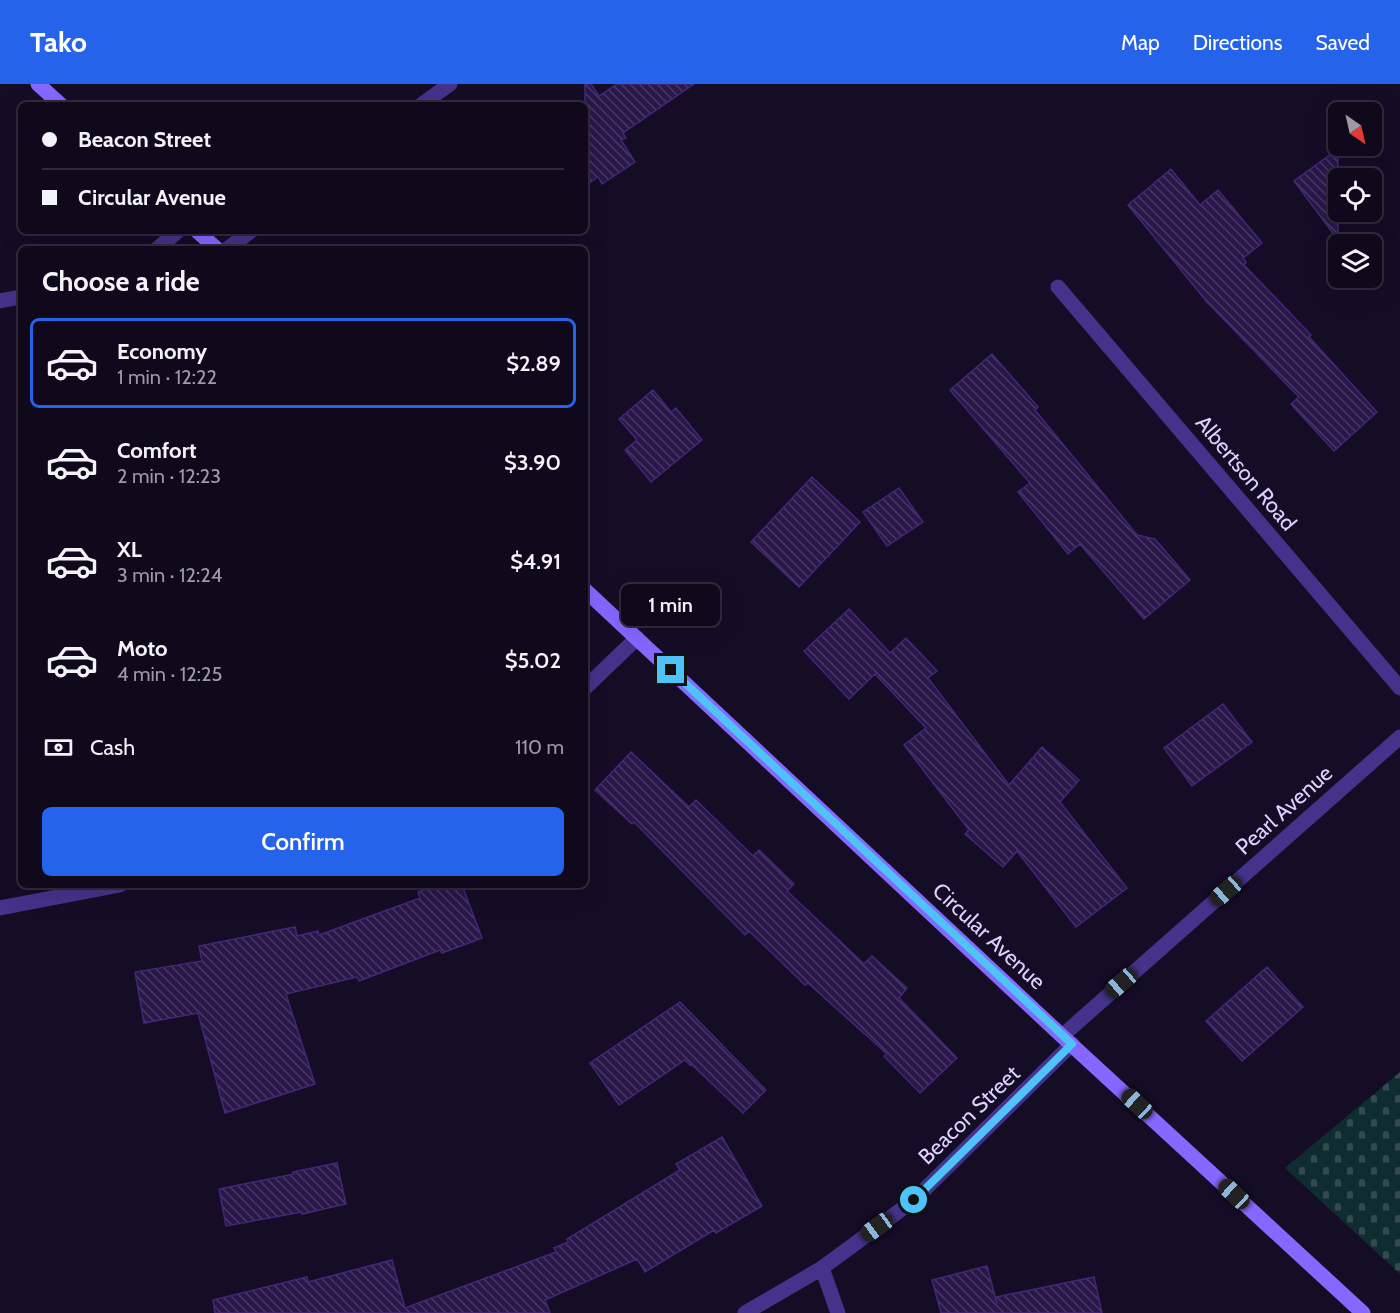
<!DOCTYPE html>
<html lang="en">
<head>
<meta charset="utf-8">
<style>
	body { margin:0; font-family:Cabin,sans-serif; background:#1e1729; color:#f1f3f6; height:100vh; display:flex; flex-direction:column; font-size:22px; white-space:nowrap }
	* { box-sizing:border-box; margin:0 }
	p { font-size:20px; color:#9c9aa3 }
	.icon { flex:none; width:33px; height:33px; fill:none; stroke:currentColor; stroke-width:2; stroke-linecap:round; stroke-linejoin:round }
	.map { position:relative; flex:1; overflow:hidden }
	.sheet { position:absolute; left:18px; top:162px; width:570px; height:642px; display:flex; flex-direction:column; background:#10091c; border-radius:9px; box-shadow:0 6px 24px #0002,0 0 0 2px #302a3b }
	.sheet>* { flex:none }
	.banner { position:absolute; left:18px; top:18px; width:570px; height:132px; border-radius:9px; box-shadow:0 6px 24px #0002,0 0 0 2px #302a3b; display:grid; align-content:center; height:132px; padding:0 24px; background:#10091c }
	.needle { width:39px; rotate:146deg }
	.tools { position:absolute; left:1328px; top:18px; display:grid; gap:12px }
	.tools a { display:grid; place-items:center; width:54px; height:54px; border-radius:9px; background:#10091c; box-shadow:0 6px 24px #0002,0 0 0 2px #302a3b; font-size:30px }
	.end { position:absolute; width:27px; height:27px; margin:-14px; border:8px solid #4fc3f7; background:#111; box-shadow:0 0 0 3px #111 }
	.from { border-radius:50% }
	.bubble { position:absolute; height:42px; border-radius:9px; background:#10091c; box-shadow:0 6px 24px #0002,0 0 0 2px #302a3b; font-size:20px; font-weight:600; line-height:42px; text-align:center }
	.car { position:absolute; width:18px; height:36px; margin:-18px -9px; border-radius:8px; box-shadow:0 0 4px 2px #0007; background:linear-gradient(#222 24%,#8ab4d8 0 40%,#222 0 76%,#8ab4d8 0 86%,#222 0) }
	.banner b { display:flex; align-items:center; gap:21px; height:57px; font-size:22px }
	.banner b+b { border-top:2px solid #302a3b }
	.banner i { width:15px; height:15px; background:#f1f3f6 }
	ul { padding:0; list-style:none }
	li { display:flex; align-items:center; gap:18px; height:90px; margin:0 12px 9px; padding:0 12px; border:3px solid transparent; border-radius:9px }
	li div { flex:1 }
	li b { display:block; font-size:22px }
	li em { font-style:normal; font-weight:600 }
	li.current { border-color:#2563eb }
	li>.icon { width:54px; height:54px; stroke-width:1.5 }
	h2 { padding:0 24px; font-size:27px; line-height:72px }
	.pay { display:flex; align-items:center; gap:15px; height:66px; padding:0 24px; font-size:22px }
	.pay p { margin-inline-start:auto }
	.action { display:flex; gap:12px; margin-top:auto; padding:12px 24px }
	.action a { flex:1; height:69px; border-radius:9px; background:#2563eb; color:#fff; font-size:24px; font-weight:600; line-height:69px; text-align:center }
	header { display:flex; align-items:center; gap:36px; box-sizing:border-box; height:84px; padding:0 30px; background:#2563eb; color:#fff }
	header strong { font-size:28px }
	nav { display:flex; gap:33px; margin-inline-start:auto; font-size:21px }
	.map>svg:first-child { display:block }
</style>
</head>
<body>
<header>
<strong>Tako</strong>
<nav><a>Map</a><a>Directions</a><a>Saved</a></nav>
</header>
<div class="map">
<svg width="1400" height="1229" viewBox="0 0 1400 1229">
	<defs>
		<pattern id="cemetery-stones" width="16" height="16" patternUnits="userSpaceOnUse" patternTransform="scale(1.5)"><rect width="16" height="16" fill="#0f2c31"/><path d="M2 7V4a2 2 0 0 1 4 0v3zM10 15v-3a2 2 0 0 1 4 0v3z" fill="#324a50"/></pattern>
		<pattern id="building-back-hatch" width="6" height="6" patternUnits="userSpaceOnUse" patternTransform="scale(1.5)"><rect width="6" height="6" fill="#291749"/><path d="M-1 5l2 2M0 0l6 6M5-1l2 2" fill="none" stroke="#483864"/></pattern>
	</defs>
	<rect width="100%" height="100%" fill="#150c26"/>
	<path fill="url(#cemetery-stones)" d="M1400,988v202l-115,-106z"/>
	<path fill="url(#building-back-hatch)" stroke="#442677" stroke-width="1.5" d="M585,0h6l8,12 18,-12h77l-71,49 3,5 -5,2 14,22 -33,22 -4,-7 -13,9z
		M1338,65v91l-44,-59z
		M1171,85l29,36 18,-15 44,53 -19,15 3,4 -2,3 67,70 -2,2 68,75 -43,39 -43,-47 8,-7 -92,-95 -79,-97z
		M992,270l46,53 -3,3 102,125 18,4 35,41 -46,39 -64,-75 -12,10 -50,-62 12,-9 -80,-93z
		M653,306l18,22 5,-4 26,32 -51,42 -26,-32 12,-10 -18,-21z
		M812,393l48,45 -61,65 -48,-45z
		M899,404l24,34 -36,24 -24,-34z
		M849,525l41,44 16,-15 31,33 -9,7 81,107 33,-38 37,33 -19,22 67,86 -51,39 -59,-76 -14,16 -38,-33 4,-4 -65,-85 22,-17 -51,-54 -26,25 -45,-48z
		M1223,620l29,38 -60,44 -28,-38z
		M631,668l58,55 7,-7 57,56 6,-6 35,34 -7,7 77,73 8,-8 35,32 -8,10 58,60 -37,35 -36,-37 3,-2 -79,-71 -3,2 -56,-54 -4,4 -111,-113 -2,2 -37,-34z
		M437,801h25l20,53 -40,15 -2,-3 -81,31 -2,-4 -71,17 29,90 -90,29 -27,-100 -54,10 -9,-51 67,-11 -3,-15 96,-19 2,9 21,-5 1,4 101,-37 -2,-6z
		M1267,883l36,40 -61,54 -36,-40z
		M680,918l86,88 -23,23 -52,-49 -1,1 -5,-5 -66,45 -29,-42z
		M722,1053l40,69 -46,27 -2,-3 -69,42 -8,-13 -92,41 5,13h-335l-2,-13 94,-23 1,5 84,-22 13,48 151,-56 -2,-4 14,-6 -1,-3 113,-69 -4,-6z
		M337,1079l9,41 -44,10v-2l-76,14 -7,-37 75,-15 -1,-2z
		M987,1182l10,38 -1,-7 98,-20 8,36h-161l-9,-33z"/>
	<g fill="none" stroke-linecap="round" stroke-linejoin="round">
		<path stroke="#44338a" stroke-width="15" d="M421,21l29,-21
			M157,165l21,-18
			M227,165l24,-18
			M1058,203l342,401
			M0,217l21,-4
			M585,604l52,-50
			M0,824l120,-23
			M1062,952l338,-299
			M822,1184l16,45
			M745,1229l77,-45 92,-68 158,-156"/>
		<path stroke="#8568ff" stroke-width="15" d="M38,0l23,21
			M197,147l20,18
			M585,506l477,446 301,277"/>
	</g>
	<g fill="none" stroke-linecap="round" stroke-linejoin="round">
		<path stroke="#4fc3f7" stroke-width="8" d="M671,586l401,374 -158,156"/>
	</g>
	<g text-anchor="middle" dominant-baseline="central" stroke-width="5" stroke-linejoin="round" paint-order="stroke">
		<g font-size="22" fill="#ded1ff" stroke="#150c26">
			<text transform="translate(1246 389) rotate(50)">Albertson Road</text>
			<text transform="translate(1284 726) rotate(-42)">Pearl Avenue</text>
			<text transform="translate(989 852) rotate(43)">Circular Avenue</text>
			<text transform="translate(969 1031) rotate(-44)">Beacon Street</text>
		</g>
	</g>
</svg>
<div class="tools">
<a><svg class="needle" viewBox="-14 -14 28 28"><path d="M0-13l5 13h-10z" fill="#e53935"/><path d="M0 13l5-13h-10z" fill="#9c9aa3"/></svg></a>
<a><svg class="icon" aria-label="locate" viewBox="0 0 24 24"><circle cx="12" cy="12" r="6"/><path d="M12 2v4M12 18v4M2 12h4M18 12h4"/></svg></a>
<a><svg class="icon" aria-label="layers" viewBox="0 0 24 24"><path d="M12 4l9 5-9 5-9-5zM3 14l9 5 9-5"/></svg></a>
</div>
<i class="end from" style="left:914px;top:1116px"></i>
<i class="end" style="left:671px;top:586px"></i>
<div class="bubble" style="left:621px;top:500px;width:99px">1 min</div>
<i class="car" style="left:1226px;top:807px;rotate:229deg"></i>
<i class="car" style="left:1121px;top:899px;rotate:229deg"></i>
<i class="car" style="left:1137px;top:1020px;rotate:313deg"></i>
<i class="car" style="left:1234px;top:1110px;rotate:313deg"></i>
<i class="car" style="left:877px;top:1143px;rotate:234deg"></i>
<div class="banner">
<b><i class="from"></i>Beacon Street</b>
<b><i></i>Circular Avenue</b>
</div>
<section class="sheet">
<h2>Choose a ride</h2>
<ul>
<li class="current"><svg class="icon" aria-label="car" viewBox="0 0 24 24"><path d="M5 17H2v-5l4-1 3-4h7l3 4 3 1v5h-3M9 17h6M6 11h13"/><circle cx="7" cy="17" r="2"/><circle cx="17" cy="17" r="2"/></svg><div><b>Economy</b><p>1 min · 12:22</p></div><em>$2.89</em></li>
<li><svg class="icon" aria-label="car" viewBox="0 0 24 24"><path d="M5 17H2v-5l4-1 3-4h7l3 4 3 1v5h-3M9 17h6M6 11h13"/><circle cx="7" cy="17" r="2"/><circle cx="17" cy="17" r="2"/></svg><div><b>Comfort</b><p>2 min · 12:23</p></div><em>$3.90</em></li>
<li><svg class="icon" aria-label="car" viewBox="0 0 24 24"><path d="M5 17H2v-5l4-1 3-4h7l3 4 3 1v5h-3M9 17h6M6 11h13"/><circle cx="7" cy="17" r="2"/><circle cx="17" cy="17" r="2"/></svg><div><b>XL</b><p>3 min · 12:24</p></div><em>$4.91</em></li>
<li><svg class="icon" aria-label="car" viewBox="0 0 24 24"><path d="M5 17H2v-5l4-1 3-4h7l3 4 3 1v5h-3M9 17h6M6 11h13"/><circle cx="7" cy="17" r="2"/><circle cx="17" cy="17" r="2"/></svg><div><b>Moto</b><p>4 min · 12:25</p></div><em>$5.02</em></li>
</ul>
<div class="pay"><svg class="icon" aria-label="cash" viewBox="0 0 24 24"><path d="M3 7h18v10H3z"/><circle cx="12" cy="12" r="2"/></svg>Cash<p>110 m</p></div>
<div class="action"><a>Confirm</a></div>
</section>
</div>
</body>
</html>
